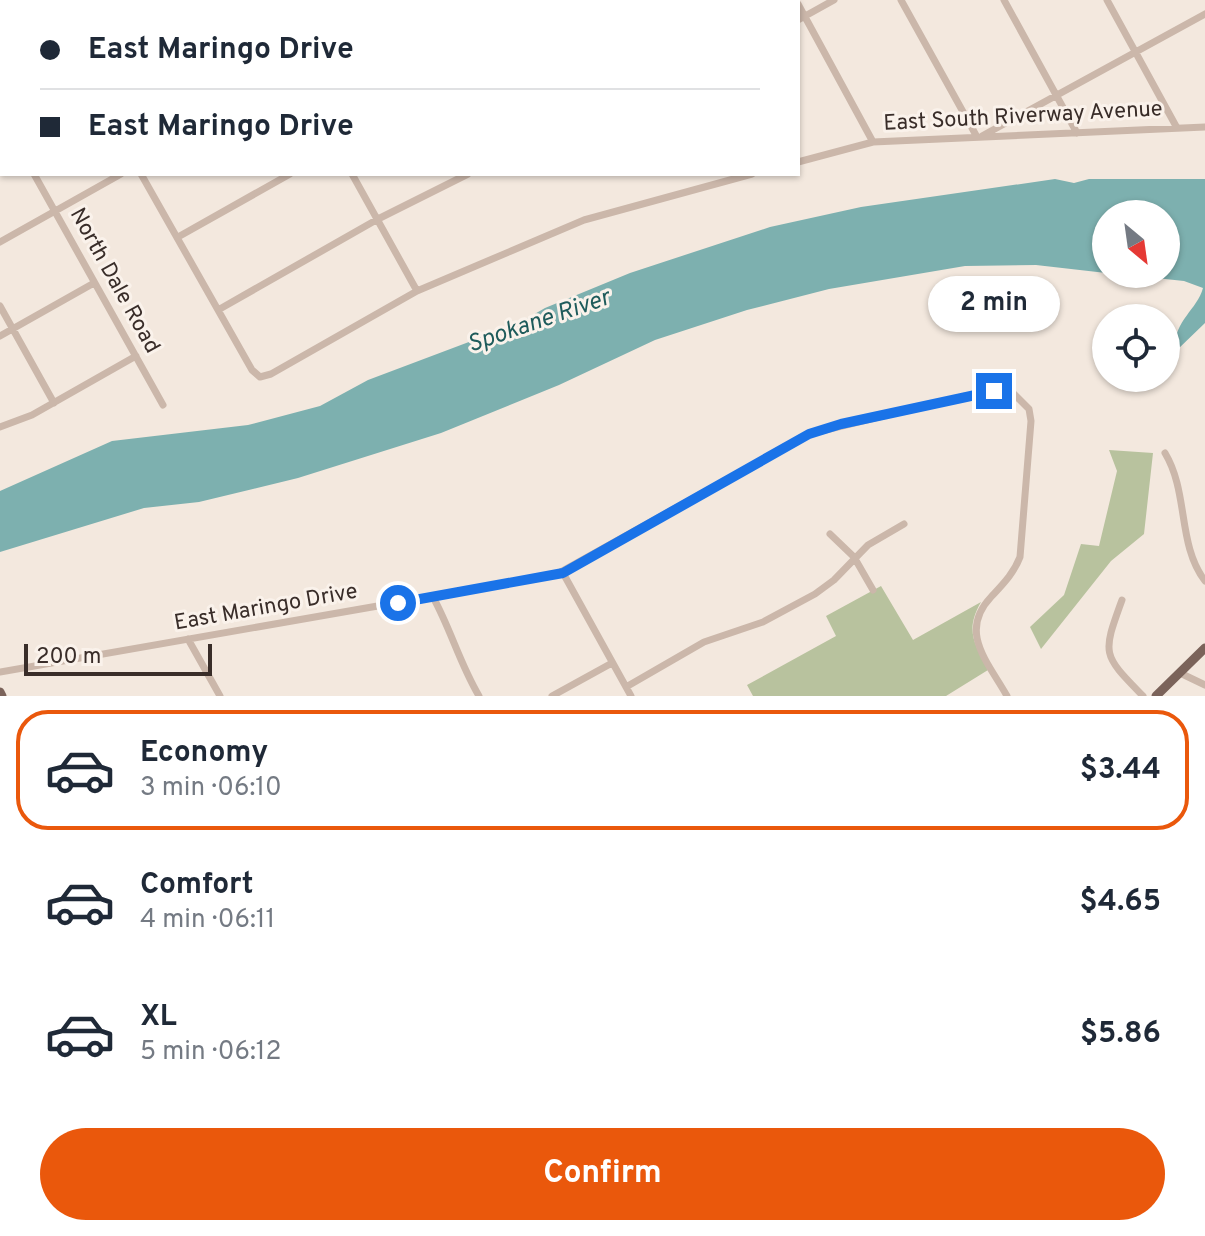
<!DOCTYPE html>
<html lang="en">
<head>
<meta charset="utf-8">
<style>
	body { margin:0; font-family:Overpass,sans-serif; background:#f6f6f7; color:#1f2937; height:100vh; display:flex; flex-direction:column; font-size:30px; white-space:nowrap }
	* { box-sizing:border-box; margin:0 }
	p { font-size:26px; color:#747a83 }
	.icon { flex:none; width:44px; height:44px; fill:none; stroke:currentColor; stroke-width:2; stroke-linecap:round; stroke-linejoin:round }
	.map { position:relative; height:696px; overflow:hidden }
	.side { display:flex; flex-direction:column; background:#fff; flex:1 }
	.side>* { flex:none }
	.banner { position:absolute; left:0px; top:0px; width:800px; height:176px; box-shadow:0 2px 6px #0004; display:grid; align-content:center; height:176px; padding:0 40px; background:#fff }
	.needle { width:52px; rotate:151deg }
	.fabs { position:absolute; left:1092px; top:200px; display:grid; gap:16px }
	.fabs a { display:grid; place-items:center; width:88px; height:88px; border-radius:50%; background:#fff; box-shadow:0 2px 6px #0004; font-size:40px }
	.scale { position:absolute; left:24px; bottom:20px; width:188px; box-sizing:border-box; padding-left:8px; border:4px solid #392d29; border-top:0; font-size:22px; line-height:28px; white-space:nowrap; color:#392d29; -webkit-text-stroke:6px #faf2eb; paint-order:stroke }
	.end { position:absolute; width:36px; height:36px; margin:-18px; border:10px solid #1a73e8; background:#fff; box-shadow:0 0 0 4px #fff }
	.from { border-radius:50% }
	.bubble { position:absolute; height:56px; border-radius:28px; background:#fff; box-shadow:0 2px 6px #0004; font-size:26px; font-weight:700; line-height:56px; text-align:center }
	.banner b { display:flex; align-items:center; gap:28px; height:76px; font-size:30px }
	.banner b+b { border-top:2px solid #e0e1e3 }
	.banner i { width:20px; height:20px; background:#1f2937 }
	ul { padding:14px 0 0; list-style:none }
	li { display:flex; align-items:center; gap:24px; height:120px; margin:0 16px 12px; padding:0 24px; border:4px solid transparent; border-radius:32px }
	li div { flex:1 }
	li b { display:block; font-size:30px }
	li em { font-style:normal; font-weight:700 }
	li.current { border-color:#ea580c }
	li>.icon { width:72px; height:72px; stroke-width:1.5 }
	.action { display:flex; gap:16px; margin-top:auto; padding:16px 40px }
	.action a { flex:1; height:92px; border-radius:48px; background:#ea580c; color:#fff; font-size:32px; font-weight:700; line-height:92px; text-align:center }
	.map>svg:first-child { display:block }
</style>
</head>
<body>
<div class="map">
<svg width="1205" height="696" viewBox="0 0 1205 696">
	<rect width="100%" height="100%" fill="#f3e8de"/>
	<path fill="#b8c29e" d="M1109,450l44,3 -9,81 -33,27 -70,88 -11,-22 34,-32 17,-51 18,2 18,-75z
		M881,586l32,54 68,-38c-16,28 -7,41 7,68l-42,26h-193l-6,-11 89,-49 -10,-20z"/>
	<path fill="#7db0af" d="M1055,179l19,4 15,-4h116v144l-28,27h-3c1,-31 23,-40 29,-62l-19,-7 -66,-7h48v-60h-60v59l-70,-8 -71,1 -136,23 -82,21 -92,30 -96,45 -118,48 -143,45 -99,24 -55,6 -144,44v-61l112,-50 136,-16 72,-19 48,-26 151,-57 26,-15 85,-35 140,-46 91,-20z"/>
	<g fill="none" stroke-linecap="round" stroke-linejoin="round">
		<path stroke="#cbb7aa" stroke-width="7" d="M388,0l1,2
			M477,0l1,2
			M689,0l1,2
			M901,0l76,137
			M1004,0l73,133
			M1107,0l70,128
			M86,2l4,-2
			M253,2l2,-1
			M430,2l4,-2
			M798,4l75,138
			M798,20l36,-20
			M0,52l2,-1
			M0,113l2,3
			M982,136l223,-122
			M0,144l2,-1
			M798,162l75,-20 332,-15
			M34,174l129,231
			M141,174l111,196 8,7 11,-3 146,-83 167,-71 168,-46
			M352,174l65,117
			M178,237l112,-63
			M0,242l121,-68
			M0,306l54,97
			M218,310l160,-91 90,-45
			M0,336l94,-53
			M0,427l32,-12 104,-59
			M1165,453c24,40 12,91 40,128
			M830,534l24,23 19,33
			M563,573l68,123
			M433,597c18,33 27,67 46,99
			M1122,600c-20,55 -20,54 21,96
			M188,639l32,57
			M0,672l555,-97 254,-141 115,-28 70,-15 16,-1 19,19 2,12 -11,136c-6,16 -17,27 -29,40 -33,35 -3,65 16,99
			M1180,673l25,12
			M626,687l78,-45 59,-20 52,-28 19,-14 34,-35 36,-21
			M552,696l60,-33"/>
		<path stroke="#7b635a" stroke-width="9" d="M0,692l2,4
			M1156,696l49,-48"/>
		<path stroke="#392d29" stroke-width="2" stroke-dasharray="2 6" stroke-linecap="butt" d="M56,2l3,-2
			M0,34l2,-1"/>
	</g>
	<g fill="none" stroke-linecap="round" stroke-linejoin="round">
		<path stroke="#1a73e8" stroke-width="10" d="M398,603l165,-30 246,-139 32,-10 153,-33"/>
	</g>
	<g text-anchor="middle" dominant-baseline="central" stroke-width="6" stroke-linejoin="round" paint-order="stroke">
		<g font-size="22" fill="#392d29" stroke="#faf2eb">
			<text transform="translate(1023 117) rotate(-3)">East South Riverway Avenue</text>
			<text transform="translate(114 281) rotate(61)">North Dale Road</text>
			<text transform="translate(266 608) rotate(-10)">East Maringo Drive</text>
		</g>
		<g font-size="24" font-style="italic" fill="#1e5b5b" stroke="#faf2eb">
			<text transform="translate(539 322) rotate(-19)">Spokane River</text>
		</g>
	</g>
</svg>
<div class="fabs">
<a><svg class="needle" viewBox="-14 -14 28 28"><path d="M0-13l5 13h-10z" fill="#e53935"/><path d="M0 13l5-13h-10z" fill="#747a83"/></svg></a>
<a><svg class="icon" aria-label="locate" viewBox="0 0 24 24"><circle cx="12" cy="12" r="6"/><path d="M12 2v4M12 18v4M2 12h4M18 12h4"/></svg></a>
</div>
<div class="scale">200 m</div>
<i class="end from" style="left:398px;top:603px"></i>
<i class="end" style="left:994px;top:391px"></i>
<div class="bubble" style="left:928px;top:276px;width:132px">2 min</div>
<div class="banner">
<b><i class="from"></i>East Maringo Drive</b>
<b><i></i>East Maringo Drive</b>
</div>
</div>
<section class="side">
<ul>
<li class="current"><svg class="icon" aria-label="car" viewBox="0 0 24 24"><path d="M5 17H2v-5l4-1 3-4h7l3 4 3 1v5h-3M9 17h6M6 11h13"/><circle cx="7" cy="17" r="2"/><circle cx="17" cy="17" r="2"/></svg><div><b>Economy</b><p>3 min · 06:10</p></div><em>$3.44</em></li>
<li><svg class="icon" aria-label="car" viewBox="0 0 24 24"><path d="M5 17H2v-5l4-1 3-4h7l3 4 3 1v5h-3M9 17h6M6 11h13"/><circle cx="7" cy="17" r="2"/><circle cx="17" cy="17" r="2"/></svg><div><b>Comfort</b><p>4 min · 06:11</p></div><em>$4.65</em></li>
<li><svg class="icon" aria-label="car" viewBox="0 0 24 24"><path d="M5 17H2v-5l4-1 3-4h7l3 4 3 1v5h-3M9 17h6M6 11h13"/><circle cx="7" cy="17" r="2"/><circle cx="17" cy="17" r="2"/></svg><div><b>XL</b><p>5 min · 06:12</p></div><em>$5.86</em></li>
</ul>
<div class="action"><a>Confirm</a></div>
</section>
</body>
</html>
